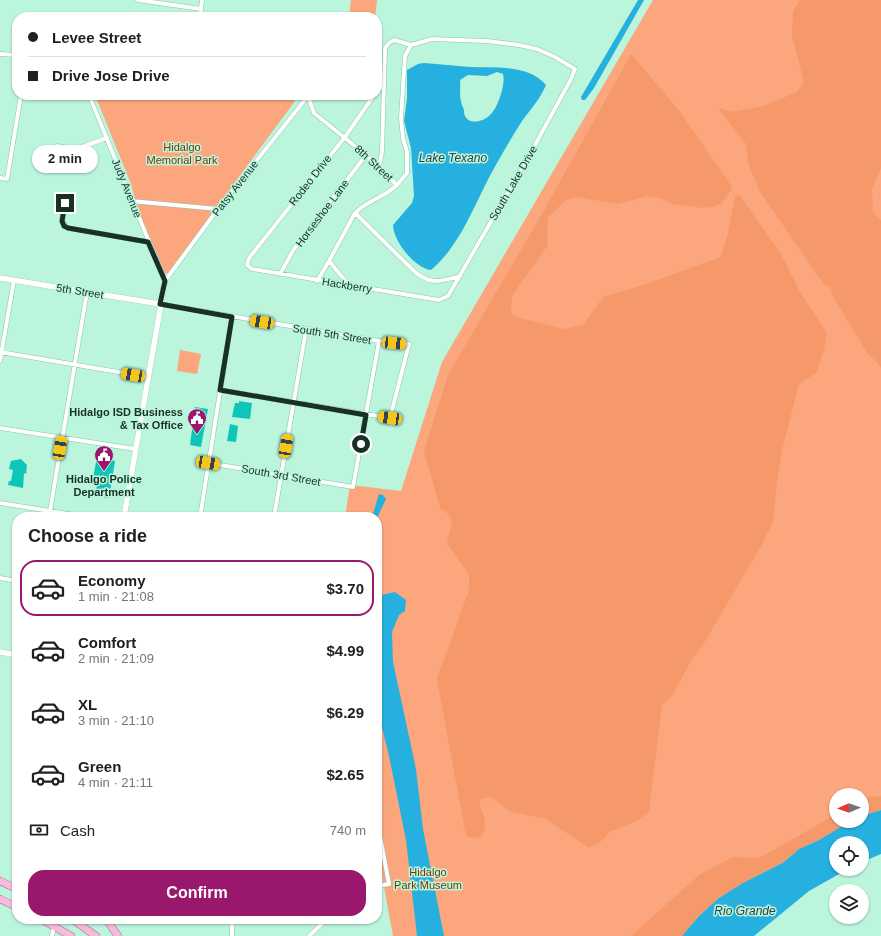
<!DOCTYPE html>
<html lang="en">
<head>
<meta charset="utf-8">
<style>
	body { margin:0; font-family:Arial,sans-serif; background:#f2f2f2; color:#202124; height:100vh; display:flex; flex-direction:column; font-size:15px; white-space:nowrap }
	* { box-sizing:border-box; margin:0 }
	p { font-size:13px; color:#757577 }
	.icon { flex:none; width:22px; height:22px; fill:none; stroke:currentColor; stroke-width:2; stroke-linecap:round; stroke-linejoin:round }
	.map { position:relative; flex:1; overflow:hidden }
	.drawer { position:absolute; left:12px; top:512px; width:370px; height:412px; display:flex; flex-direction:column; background:#fff; border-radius:16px; box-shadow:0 1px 3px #0004 }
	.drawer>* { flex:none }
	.hud { position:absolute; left:12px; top:12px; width:370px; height:88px; border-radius:16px; box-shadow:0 1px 3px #0004; display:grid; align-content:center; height:88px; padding:0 16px; background:#fff }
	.needle { width:26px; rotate:268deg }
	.controls { position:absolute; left:829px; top:788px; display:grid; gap:8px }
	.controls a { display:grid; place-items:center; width:40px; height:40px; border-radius:50%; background:#fff; box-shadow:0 1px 3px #0004; font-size:20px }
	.end { position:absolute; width:18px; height:18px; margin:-9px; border:5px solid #193027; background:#fff; box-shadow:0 0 0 2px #fff }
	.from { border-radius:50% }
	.bubble { position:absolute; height:28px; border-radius:14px; background:#fff; box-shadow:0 1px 3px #0004; font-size:13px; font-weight:700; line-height:28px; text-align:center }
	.car { position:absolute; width:12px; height:24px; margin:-12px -6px; border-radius:5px; box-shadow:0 0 3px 1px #0007; background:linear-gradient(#f5c518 24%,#345 0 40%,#f5c518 0 76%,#345 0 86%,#f5c518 0) }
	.hud b { display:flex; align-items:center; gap:14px; height:38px; font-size:15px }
	.hud b+b { border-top:1px solid #e0e0e0 }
	.hud i { width:10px; height:10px; background:#202124 }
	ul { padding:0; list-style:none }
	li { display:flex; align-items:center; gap:12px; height:56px; margin:0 8px 6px; padding:0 8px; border:2px solid transparent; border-radius:16px }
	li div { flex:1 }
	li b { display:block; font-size:15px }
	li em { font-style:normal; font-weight:700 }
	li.selected { border-color:#99176d }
	li>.icon { width:36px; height:36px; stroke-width:1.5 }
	h2 { padding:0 16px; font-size:18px; line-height:48px }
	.pay { display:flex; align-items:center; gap:10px; height:44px; padding:0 16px; font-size:15px }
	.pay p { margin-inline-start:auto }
	.button { display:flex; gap:8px; margin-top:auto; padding:8px 16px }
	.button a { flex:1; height:46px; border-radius:16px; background:#99176d; color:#fff; font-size:16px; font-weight:700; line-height:46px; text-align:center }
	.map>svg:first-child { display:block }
</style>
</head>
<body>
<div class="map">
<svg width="881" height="936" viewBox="0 0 881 936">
	<rect width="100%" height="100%" fill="#baf5dc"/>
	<path fill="#fba67d" d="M351,0h26l-2,17h-26z
		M653,0h228v810l-19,6v-21h-26v26h15l-14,9 -32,16 -86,52 -20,18 -17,20h-289l-16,-87v-332h-32l5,-32 51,6 41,-129z
		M95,95h184l14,2 2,4 -127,172h-3l-26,-60 -8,-29z
		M180,350l21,4 -4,20 -20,-3z"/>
	<path fill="#f6996a" d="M800,0h81v168l-9,21 1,24 8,7v148l-5,-7 -8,-7 -35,-57 -2,-8 -8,-6 -63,-91 -12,-29 -2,-19 -28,-36 14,4 32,-6 33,-14 7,-10 -12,-46 1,-25z
		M631,54l47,55 52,75 2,5 -10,14 -6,3 -13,2 -31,-4 -13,-6 -12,-2 -29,8 -42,-7 -11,4 -17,16 -1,13 1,15 -36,51 -1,17 5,4 48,12 19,-4 20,-28 43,-13 75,-27 7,-24 7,-37h5l41,58 19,38 27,41 -3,17 -8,23 -17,11 -17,66 -5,31 -4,41 -13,26 -56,95 -12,16 -20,37 -10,9 -13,106 -12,10 -28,11 -6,8 -14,8 -43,-29 -35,-7 -20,-15 -10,2 -2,4c4,9 12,28 0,34 -3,2 -10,0 -13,-1l-29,-157 32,-89v-15l-22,-32 5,-22 -4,-7 -8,-6 -16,-57 24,-76 95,-163z
		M881,796v14l-19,6v-15l8,-4z
		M836,814v7h15l-32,19 -20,9 -15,13 -41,21 -24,15 -20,18 -17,20h-51l68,-61 34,-18 25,1 25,-13z"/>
	<path fill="#26b0df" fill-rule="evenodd" d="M638,0h6l-50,88 -9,12h-3l-1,-3z
		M424,63c16,1 31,3 46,4 25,1 59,-3 76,18 -6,14 -15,24 -24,36 -9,14 -17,28 -25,42 -21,36 -34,80 -66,107 -17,-2 -38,-30 -38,-45l19,-22 2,-7 -3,-48 -7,-27 3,-23v-28l11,-6zM497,72l6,2c3,9 -5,33 -12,40 -6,7 -21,12 -26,2 -1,-2 -1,-4 -1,-6 -1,-3 -3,-6 -3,-9 -2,-7 0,-14 -1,-21l8,-5 19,1z
		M379,494l4,1 3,4 -9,19v-1h-5z
		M395,592l11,8 -1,11 -6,4 -7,17 1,30 23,107 7,60 21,107h-27l-11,-96 -17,-84 -12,-49v-111z
		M881,810v44l-19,8v-19h-26v26h12l-39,22 -55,45h-72l17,-20 20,-18 24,-15 41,-21 15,-13 20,-9 30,-18 13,-1v-5z"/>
	<path fill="#0ec5b9" d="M239,401l13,2 -2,16 -18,-2 3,-14h4z
		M195,407l13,2 -7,38 -11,-2z
		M230,424l8,2 -2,16 -9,-1z
		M97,457l18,4 -6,37 -14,-2 2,-12 -5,-1z
		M21,459l6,6 -1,9 -2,-1 -1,15 -15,-3 1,-4h2l2,-11 -4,-1 2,-8z"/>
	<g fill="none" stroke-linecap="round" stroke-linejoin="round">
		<defs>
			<path id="minor" d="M138,0l63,9
				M200,17l2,-17
				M0,54l17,1
				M377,91l7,-6
				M89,95l76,186
				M300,95l8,1 6,17 52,42 31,30 10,-12v-21l-4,-14 -2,-20 4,-62 6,-11 21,-6 55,2 32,4 18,4 18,8 20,12 -4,10 -42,77 -81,140 -9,4 -187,-31 -5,-4 2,-7 96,-121 29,-42
				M57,146l19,3 31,-11
				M379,167l3,-15 3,-104 4,-5 5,-3 17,5
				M0,178l7,1 14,-84
				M131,201l87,8
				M65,203c-2,10 -6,19 3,25l80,14
				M355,213l61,60c17,12 23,8 42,4
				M329,261l20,24
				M280,274l14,-25 72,-94
				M165,281l53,-72 90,-113
				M317,281l12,-20 26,-48c11,-12 30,-16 42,-28
				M160,304l219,37 30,3 -19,74 -170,-28
				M0,352l148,25
				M0,361l14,-81
				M0,428l135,21
				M208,463l145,24 26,-146
				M0,503l87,14
				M49,517l38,-225
				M200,517l32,-200
				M274,517l32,-187
				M0,578l17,3
				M17,720v8
				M377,821l12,63 -12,2
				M232,919v17
				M315,919l6,6
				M52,936l2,-10
				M309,936l18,-17"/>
			<path id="tertiary" d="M0,278l160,26
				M124,517l41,-236
				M0,652l17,3
				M54,926l1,-7"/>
			<path id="primary" d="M0,881l17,8
				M0,899l17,8
				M41,919l30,17
				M72,919l24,17
				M106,919l12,17"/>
		</defs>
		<use href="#minor" stroke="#8bc4ac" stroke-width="5"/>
		<use href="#tertiary" stroke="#8bc4ac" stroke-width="6"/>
		<use href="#primary" stroke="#a56c8c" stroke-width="8"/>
		<use href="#minor" stroke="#fff" stroke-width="4"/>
		<use href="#tertiary" stroke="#fff" stroke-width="5.5"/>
		<use href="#primary" stroke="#f7badb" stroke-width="7"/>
	</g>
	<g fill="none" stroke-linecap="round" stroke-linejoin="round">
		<path stroke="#193027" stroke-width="5" d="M65,203l-3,18 2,5 4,2 80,14 17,39 -5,23 72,13 -12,73 146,25 -5,29"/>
	</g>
	<defs>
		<symbol id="civic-pin" viewBox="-11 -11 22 30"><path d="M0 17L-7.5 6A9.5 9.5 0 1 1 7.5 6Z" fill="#99176d" stroke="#baf5dc"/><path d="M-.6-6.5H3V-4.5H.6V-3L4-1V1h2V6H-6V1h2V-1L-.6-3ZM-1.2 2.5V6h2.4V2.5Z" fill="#fff"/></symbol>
	</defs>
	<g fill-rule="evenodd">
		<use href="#civic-pin" x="186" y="407" width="22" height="30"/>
		<use href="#civic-pin" x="93" y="444" width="22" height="30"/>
	</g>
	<g text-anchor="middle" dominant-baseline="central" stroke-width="3" stroke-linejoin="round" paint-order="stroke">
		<g font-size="11" fill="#7c3302" stroke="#baf5dc">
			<text x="182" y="147">Hidalgo<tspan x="182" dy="13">Memorial Park</tspan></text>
			<text x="428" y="872">Hidalgo<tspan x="428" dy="13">Park Museum</tspan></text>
		</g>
		<g font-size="11" fill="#193027" stroke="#baf5dc">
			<text transform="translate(374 163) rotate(43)">8th Street</text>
			<text transform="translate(310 180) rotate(-52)">Rodeo Drive</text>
			<text transform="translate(513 183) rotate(-60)">South Lake Drive</text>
			<text transform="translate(127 188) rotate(68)">Judy Avenue</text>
			<text transform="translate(235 188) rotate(-52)">Patsy Avenue</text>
			<text transform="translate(322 213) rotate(-53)">Horseshoe Lane</text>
			<text transform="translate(347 285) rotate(9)">Hackberry</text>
			<text transform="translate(80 291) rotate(9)">5th Street</text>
			<text transform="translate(332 334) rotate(9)">South 5th Street</text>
			<text transform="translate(281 475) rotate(10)">South 3rd Street</text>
		</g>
		<g font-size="11" font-weight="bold" fill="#193027" stroke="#baf5dc" text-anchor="end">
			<text x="183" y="412">Hidalgo ISD Business<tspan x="183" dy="13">&amp; Tax Office</tspan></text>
			<text x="104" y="479" text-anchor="middle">Hidalgo Police<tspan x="104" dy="13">Department</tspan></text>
		</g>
		<g font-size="12" font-style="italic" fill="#27424d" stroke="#baf5dc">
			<text x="453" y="158">Lake Texano</text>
			<text x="745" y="911">Rio Grande</text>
		</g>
	</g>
</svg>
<div class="controls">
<a><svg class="needle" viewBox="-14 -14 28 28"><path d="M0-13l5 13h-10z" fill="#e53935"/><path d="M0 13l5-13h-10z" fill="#757577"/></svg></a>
<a><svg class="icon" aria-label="locate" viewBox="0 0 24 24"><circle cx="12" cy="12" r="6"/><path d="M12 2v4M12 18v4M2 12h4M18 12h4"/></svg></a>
<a><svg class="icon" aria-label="layers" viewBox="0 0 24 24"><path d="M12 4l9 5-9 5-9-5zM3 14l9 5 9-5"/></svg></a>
</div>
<i class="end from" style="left:361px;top:444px"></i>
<i class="end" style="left:65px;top:203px"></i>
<div class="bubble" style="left:32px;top:145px;width:66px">2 min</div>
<i class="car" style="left:262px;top:322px;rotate:280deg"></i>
<i class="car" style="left:394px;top:343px;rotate:95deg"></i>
<i class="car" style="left:133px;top:375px;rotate:280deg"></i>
<i class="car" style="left:390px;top:418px;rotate:278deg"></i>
<i class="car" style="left:286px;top:446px;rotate:9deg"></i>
<i class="car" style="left:60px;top:448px;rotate:9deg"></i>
<i class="car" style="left:208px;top:463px;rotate:100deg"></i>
<div class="hud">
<b><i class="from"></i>Levee Street</b>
<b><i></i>Drive Jose Drive</b>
</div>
<section class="drawer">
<h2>Choose a ride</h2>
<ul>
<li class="selected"><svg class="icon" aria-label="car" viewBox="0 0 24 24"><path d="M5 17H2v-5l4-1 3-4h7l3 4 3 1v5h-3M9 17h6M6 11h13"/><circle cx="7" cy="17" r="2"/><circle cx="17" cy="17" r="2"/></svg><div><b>Economy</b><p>1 min · 21:08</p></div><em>$3.70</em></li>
<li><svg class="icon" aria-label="car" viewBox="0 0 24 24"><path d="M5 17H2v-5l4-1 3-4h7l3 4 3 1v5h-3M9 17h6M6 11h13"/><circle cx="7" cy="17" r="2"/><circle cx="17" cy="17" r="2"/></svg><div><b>Comfort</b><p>2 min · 21:09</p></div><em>$4.99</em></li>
<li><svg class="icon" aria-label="car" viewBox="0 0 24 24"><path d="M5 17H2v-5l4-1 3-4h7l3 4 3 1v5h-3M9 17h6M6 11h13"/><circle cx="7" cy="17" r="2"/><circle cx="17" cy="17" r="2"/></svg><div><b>XL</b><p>3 min · 21:10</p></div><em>$6.29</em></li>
<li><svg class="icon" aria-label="car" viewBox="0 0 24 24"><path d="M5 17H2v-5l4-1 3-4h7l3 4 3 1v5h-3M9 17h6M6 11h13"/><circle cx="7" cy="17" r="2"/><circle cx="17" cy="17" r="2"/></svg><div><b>Green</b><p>4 min · 21:11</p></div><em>$2.65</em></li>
</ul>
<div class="pay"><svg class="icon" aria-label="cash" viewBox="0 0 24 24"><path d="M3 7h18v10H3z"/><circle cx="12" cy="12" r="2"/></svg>Cash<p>740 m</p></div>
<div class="button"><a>Confirm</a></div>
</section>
</div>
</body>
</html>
